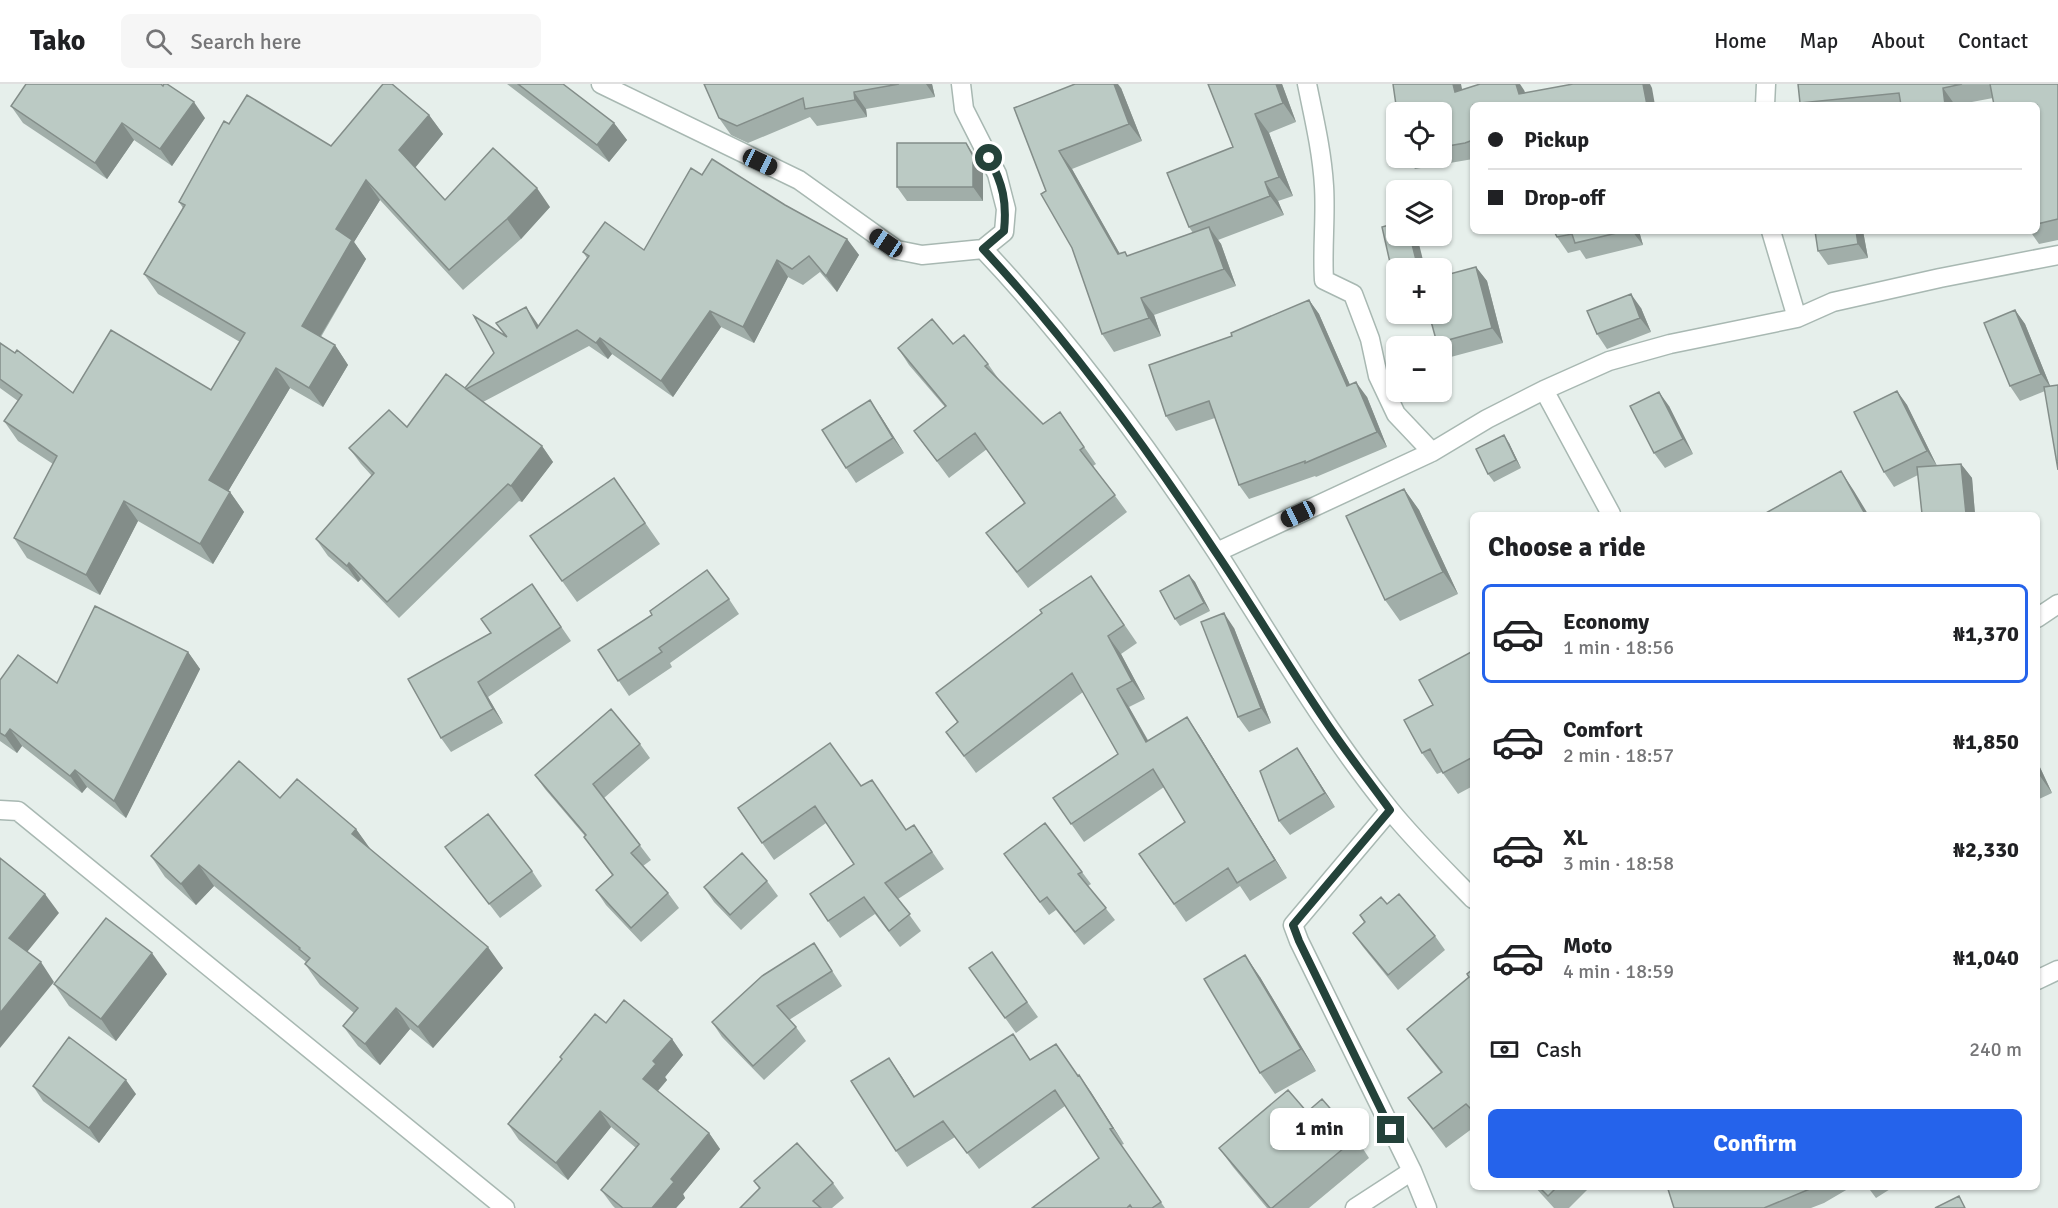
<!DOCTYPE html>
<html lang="en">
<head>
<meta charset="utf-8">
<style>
	body { margin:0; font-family:Signika,sans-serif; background:#f6f6f6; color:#202124; height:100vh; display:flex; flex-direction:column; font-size:22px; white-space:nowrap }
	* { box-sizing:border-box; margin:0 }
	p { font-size:20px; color:#757577 }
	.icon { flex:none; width:33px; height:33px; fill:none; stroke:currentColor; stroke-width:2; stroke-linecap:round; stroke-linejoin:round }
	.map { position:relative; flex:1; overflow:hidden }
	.panel { position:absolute; left:1470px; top:428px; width:570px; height:678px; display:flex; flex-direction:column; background:#fff; border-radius:9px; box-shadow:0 2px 4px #0004 }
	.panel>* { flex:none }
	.guide { position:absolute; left:1470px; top:18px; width:570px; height:132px; border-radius:9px; box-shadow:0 2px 4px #0004; display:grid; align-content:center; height:132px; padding:0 18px; background:#fff }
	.tools { position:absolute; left:1386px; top:18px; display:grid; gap:12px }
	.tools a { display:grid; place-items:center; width:66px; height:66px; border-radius:9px; background:#fff; box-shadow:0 2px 4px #0004; font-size:30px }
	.end { position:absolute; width:27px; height:27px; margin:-14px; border:8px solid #24423a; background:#fff; box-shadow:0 0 0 3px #fff }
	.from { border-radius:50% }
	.bubble { position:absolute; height:42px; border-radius:9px; background:#fff; box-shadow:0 2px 4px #0004; font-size:20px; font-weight:800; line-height:42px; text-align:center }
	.car { position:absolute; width:18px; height:36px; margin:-18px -9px; border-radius:8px; box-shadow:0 0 4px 2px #0007; background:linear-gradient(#222 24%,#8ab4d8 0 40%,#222 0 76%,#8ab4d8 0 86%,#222 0) }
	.guide b { display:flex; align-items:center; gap:21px; height:57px; font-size:22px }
	.guide b+b { border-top:2px solid #e0e0e0 }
	.guide i { width:15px; height:15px; background:#202124 }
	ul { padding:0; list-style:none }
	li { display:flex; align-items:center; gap:18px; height:99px; margin:0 12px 9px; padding:0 6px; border:3px solid transparent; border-radius:9px }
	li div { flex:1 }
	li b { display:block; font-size:22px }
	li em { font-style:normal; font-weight:800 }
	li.on { border-color:#2563eb }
	li>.icon { width:54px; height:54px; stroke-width:1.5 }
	h2 { padding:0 18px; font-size:27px; line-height:72px }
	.pay { display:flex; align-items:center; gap:15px; height:66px; padding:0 18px; font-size:22px }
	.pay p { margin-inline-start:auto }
	.action { display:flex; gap:12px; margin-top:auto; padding:12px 18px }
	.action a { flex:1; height:69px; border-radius:9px; background:#2563eb; color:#fff; font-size:24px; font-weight:800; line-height:69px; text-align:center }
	header { display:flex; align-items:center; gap:36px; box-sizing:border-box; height:84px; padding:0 30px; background:#fff; border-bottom:2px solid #e0e0e0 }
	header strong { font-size:28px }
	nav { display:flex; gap:33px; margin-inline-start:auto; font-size:21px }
	.search { width:420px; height:54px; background:#f6f6f6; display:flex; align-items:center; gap:15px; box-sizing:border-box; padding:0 21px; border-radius:9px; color:#757577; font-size:22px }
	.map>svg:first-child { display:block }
</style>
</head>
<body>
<header>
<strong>Tako</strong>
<div class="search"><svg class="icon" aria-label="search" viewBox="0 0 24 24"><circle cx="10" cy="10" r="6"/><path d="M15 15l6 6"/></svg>Search here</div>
<nav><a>Home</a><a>Map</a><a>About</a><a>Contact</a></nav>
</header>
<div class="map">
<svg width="2058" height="1124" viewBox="0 0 2058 1124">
	<rect width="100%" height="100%" fill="#e6efeb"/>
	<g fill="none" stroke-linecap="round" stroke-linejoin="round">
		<defs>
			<path id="street" d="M601,0l198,96 98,70 25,5 61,-6 21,-17 2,-23 -9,-35 -33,-65 -3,-25
				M1307,0c7,34 15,68 17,102 2,31 -2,62 0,94l29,14 17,45 8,37 18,38 36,38
				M1765,21l1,-21
				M1771,147l26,87
				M983,165c88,93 165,198 235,305 55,86 107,176 172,256 25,31 55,60 83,89
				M1544,306l67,124
				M1217,468l215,-100 55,-33 57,-29 65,-29 61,-17 127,-26 36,-16 107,-24 118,-23
				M2037,534l21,-14
				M0,726l18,1 487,397
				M1390,726l-97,115 6,16 113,230 15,37
				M2037,896l21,-10
				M1355,1124l57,-37"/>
		</defs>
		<use href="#street" stroke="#a8b8b2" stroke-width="21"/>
		<use href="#street" stroke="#fff" stroke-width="18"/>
	</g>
	<path fill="#a1aea9" d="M507,0h56l51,39 13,17 -18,22z
		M704,0h228l3,13 -69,12 1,8 -50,9 -7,-9 -62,26 -17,-8 -12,-17z
		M1208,0h74l14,38 -27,11 24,63 -15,5 6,14 -66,25 3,4 15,42 -82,29 7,21 -47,16 -12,-18 -30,-86 -26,-57 -32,-83 107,-20 21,53 -70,28 48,85 8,2 65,-23 -4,-6 44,-80z
		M1798,0h260v156l-19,4 -9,-13h7v-126l-44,-7 -37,7h-154l-2,-2z
		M1652,4l-179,17v54l-58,10 -8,-11h35v-46l20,-23 62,1 1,3z
		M11,22l194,12 -33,48 -38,-26 -27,39 -84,-56z
		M429,31l14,19 -28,34 30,32 105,7 -29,32 -58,51 -83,-90 -26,42 12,17 -45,78 14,8 13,20 -25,42 -33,-19 -62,103 2,1 14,20 -31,52 -75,-43 -38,74 -73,-37 -13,-20 39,-74 -35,-23 -14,-20 14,-20 -18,-13v-45l73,50 138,-3 29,-48 -82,-48 -14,-20 39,-66 -4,-6 50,-78 102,22z
		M976,74l7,13v30h-76l-10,-14z
		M702,91l83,30 62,34 12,16 -22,37 -17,-20 -17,13 -15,-8 -34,66 -33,-16 -48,70 -61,-43 -4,5 -19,-13 -106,56 59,44 11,16 -31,40 -3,-1 -120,117 -38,-39 -3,3 -30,-26 -12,-17 56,-63 -11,-12 -12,-16 58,-21 58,-39 29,-35 11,-18 -9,-12 43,3 48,-68 -4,-6 61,-2z
		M1554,147h85l4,14 -57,14 -6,-9 -12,3 -11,-16z
		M1863,147l5,27 -40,7 -10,-14z
		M1476,183l11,14 16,62 -56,15 -5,-8v-4h-3l-2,-3z
		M1309,216l10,14 31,71 17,12 20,50 -71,30 -1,-1 -66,23 -10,-14 -24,-67 -39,13 -10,-15 66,-80z
		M1641,224l10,24 -44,17 -10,-15z
		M2015,226l10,14 25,62 -5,5 -25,10 -10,-15z
		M953,260l35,20 12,17 43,43 17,-12 36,52 -3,2 34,46 -99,76 -42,-55 38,-30 -37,-54 -38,29 -35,-47 31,-24 -36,-42 -11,-17z
		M1897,307l10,14 30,61 24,-2 11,14 3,36h-53l-4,-39 -24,12 -10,-15z
		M1669,322l24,48 -28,14 -11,-15z
		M880,331l24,38 -48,30 -10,-15z
		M1509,359l12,25 -27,14 -6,-8z
		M614,394l46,66 -83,58 -47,-66z
		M1404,405l15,21 39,84 -58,27 -15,-21z
		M1189,491l6,7 15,29 -30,15 -5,-7z
		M1091,492l46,67 -16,11 24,45 -16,8 19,33 51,-5 88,143 -37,23 -10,-15 -54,36 -47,-68 46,-32 -21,-35 -80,55 -31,-44 65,-44 -35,-62 -107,81 -30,-41 11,-10 -21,-29z
		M532,500l39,57 -83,56 15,26 -52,29 -10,-14 50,-105z
		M729,515l10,15 -69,49 2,4 -43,29 -31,-46z
		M1234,544l37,95 -22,9 -11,-15z
		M1473,567v135l-15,8 -16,-22 -5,2 -15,-21 11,-48z
		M188,568l12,17 -74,149 -39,-31 -5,6 -60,-47 -5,7 -17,-12v-61l57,3z
		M640,660l10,14 -46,40 47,62 -8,6 25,27 11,15 -38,34 -35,-37 -10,-15 16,-15 -18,-24 -10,-14 1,-1 -40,-47 -10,-14z
		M1297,664l38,59 -45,28 -11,-14z
		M2037,677l15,32 -15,7z
		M861,702l45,44 8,-5 30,44 -46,30 23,32 -21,16 -25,-33 -35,24 -12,-17 26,-57 -28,-41 -52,37 -36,-52z
		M280,714l76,31 15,21 132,118 -70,80 -23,-19 -30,36 -22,-19 -15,-20 11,-13 -34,-28 -15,-21 1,-2 -92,-76 -18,19 -31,-28 -14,-21z
		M445,763l87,24 10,15 -42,32z
		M1004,770l78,18 9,12 -3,2 27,34 -31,25 -28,-35 -7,5z
		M767,797l11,15 -37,34 -27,-28 -10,-15z
		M1387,820l48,32 10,14 -47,40 -35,-43 -10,-14 11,-11 -4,-7z
		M814,859l28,43 -53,34 7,7 10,14 -42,39 -42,-43 -10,-15z
		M992,868l46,65 -22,16 -47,-65z
		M1473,885v159l-27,20 -38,-50 33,-25 -20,-25 -14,-19 62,-52z
		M167,890l-51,67 -47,-35 -15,-22z
		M1260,893l56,94 -41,23 -15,-21z
		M606,939l66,16 11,16 -18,22 2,3 -9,11 51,42 11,16 -37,45 2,4 -9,10h-61l-2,-2 -12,-16 35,-42 -25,-21 -43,53 -49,-40 -11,-16 54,-65 -2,-2z
		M1031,976l47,16 1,-1 45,69 -3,1 44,63h-133l67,-50 -34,-52 -86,63 -24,-32 -48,30 -11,-16 4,-77 14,22z
		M33,1002l103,8 -37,49 -56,-42z
		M1307,1028l49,26 13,20 -60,50h-42l-34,-41 -14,-19z
		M754,1097l79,2 11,15 -12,10h-92l19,-20z
		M1534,1102h57l-22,22h-15z
		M1667,1102h186l-29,17 -13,5h-137z
		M1867,1102h28l-19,12z"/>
	<path fill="#838d89" d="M926,0h6l3,13z
		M1114,0h4l3,4 21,53 -13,-17z
		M1276,0h6l14,38 -13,-19z
		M1453,0h8l5,24 -11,-16z
		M1516,0h4l4,6 5,15 -10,-11z
		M1643,0h7l2,4 3,17h-8z
		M1943,4l12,17h-10z
		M854,8l12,17 1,8 -12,-17z
		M194,18l11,16 -33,48 -12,-17z
		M1255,30l14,19 24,63 -14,-19z
		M429,31l14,19 -30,36 -14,-20z
		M122,39l12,17 -27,39 -12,-16z
		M614,39l13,17 -18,22 -12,-17z
		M966,59l10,15 7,13v30l-10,-14z
		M1059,67l13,18 58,103 -12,-18z
		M366,96l14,20 -26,42 12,17 -51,86 -13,-19 34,-97z
		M1265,98l13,19 6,14 -14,-19z
		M537,104l13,19 -29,32 -14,-20z
		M1209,143l12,17 15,42 -12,-17z
		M1632,147h7l4,14z
		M1856,147h7l5,27 -10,-14z
		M1410,152h7l8,32h-7z
		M847,155l12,16 -22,37 -11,-16z
		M777,176l11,17 -34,66 -11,-16z
		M1476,183l11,14 16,62 -11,-15z
		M1631,210l10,14 10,24 -11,-14z
		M1141,214l13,17 7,21 -12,-18z
		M1309,216l10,14 38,87 -10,-15z
		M526,223l11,16 12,21 -12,-16z
		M2015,226l10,14 26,64 -10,-14z
		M710,227l11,16 -48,70 -12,-16z
		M600,254l12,16 -4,5 -12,-16z
		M335,261l13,20 -25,42 -14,-19z
		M276,284l14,20 -67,112 -14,-20z
		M1356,298l11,15 20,50 -10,-15z
		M1897,307l10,14 30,61 -10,-15z
		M1659,308l10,14 24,48 -10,-15z
		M870,316l10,15 24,38 -11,-15z
		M1504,351l5,8 12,25 -5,-8z
		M542,362l11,16 -31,40 -11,-16z
		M1961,380l11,14 3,36h-9z
		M1841,387l13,20 14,23h-3z
		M1404,405l15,21 39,84 -15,-22z
		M230,408l14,20 -31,52 -13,-20z
		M124,417l14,20 -38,74 -14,-20z
		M349,479l12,16 -3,3 -11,-16z
		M1189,491l6,7 15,29 -6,-8z
		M1224,529l10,15 37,95 -10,-15z
		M1108,552l13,18 24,45 -13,-18z
		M188,568l12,17 -74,149 -12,-17z
		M478,598l10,15 15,26 -10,-14z
		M1117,605l12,18 29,52 -12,-17z
		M1187,633l12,18 88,143 -12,-18z
		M10,645l12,17 -5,7 -12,-17z
		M1297,664l10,15 28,44 -10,-14z
		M2037,677l15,32 -12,-17 -3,-6z
		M75,686l12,17 -5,6 -12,-17z
		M356,745l15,21 -19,-16z
		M199,781l15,21 -18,19 -15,-21z
		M45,810l14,19 -36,44 -14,-19z
		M488,863l15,21 -70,80 -15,-21z
		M152,869l15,21 -51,67 -15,-22z
		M1245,871l15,22 56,94 -15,-22z
		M41,878l13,20 -54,66v-35z
		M396,924l14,21 -30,36 -15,-21z
		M672,955l11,16 -18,22 2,3 -13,15 -11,-16 10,-18z
		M889,974l11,16 25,39 -11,-16z
		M1079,991l12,17 33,52 -11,-16z
		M126,996l10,14 -37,49 -10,-15z
		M600,1027l11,16 -43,53 -12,-17z
		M709,1049l11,16 -37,45 2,4 -9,10h-24l19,-29z"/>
	<path fill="#bbcac4" stroke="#838d89" stroke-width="1.5" d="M26,0h135l2,2 1,-2h3l27,18 -34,47 -38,-26 -27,40 -84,-57z
		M383,0h9l37,31 -30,35 46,50 48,-52 44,40 -30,31 -58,51 -83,-90 -30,49 16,11 -50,86 33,19 -26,43 -33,-20 -67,112 21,12 -30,52 -76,-43 -38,74 -72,-37 43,-82 -53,-35 18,-26 -22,-16v-36l15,10 2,-3 56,43 38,-63 100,60 34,-57 -101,-59 41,-69 -6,-3 45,-81 5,3 18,-29 84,51z
		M518,0h45l51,39 -17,22z
		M704,0h195l-45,8 1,8 -50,9 -2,-11 -66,28 -18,-8z
		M1075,0h39l15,40 -70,27 59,103 7,-2 2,4 82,-29 15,42 -83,29 8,20 -47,16 -30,-86 -31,-54 5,-3 -32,-83z
		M1208,0h68l7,19 -28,11 24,63 -14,5 5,14 -81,31 -22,-54 66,-26z
		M1393,0h60l2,8 25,-8h36l3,10 54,-10h70l4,21h-174v35l-8,3 -23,4v-35h-45z
		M1798,0h164l-19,4 2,17h-44l-2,-12 -99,10z
		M1990,0h68v135l-21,5v-119h-43z
		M897,59h69l7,13v31h-76z
		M712,75l73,46 62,34 -21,37 -17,-20 -17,13 -15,-9 -34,67 -33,-16 -49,70 -61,-43 -4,5 -19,-13 -111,59 76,57 -31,40 -3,-2 -121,118 -38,-39 -2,3 -31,-27 58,-66 -25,-25 40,-38 18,17 39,-53 19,14 29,-35 -20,-37 33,21 -11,-14 30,-16 11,21 52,-72 -6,-4 22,-30 39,28 47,-82 11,7z
		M1396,139v13h14l8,32h-22v7l-3,1 -11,-49z
		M1554,147h71l-50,12 -3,-9 -15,3z
		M1815,147h41l2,13 -40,7z
		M1476,183l16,61 -55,15 -8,-29h13v-38z
		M1631,210l9,24 -43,16 -10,-23z
		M1309,216l38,86 9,-4 21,50 -72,31v-2l-66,24 -30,-84 -43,15 -17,-51 83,-29 -1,-3z
		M2015,226l26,64 -31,12 -26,-63z
		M932,235l21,25 11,-9 24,29 -3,2 58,58 17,-12 24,35 -4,3 35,45 -98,77 -31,-39 39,-30 -50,-70 -38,28 -23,-30 32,-25 -48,-58z
		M2058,301v85l-14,-83z
		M1897,307l30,60 -43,21 -30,-60z
		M1659,308l24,47 -29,14 -24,-47z
		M870,316l23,38 -47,30 -24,-38z
		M1504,351l12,25 -28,14 -12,-25z
		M1961,380l5,50h-44l-5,-47z
		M1841,387l24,43h-101z
		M614,394l31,45 -83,58 -32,-45z
		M1404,405l39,83 -58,28 -39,-84z
		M707,486l22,29 -70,49 3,4 -44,29 -20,-31 54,-35 -2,-4z
		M1189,491l15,28 -29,16 -15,-28z
		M1091,492l33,49 -16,11 24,45 -15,8 29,53 41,-25 88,143 -38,23 -9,-15 -54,36 -35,-50 46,-32 -32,-53 -82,55 -18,-26 65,-44 -46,-81 -108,83 -18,-24 12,-10 -22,-29 106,-80 -2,-3z
		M532,500l29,43 -83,55 15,27 -52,29 -33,-59 83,-46 -10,-14z
		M95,522l93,46 -74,149 -39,-31 -5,6 -60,-47 -5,7 -5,-3v-53l18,-25 39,28z
		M1224,529l37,95 -23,9 -37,-95z
		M1473,567v106l-30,16 -13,-24 -8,4 -18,-33 29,-15 -14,-25z
		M611,625l29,35 -47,40 47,61 -9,8 37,40 -37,35 -35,-38 17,-15 -29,-38 2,-2 -51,-60z
		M830,659l31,43 11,-6 34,50 8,-5 18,27 -47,31 25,31 -21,17 -25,-34 -36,24 -18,-27 44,-30 -39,-58 -53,37 -24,-35z
		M1297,664l28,45 -46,28 -19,-50z
		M239,677l41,37 17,-19 59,50 -4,5 136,113 -70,80 -22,-19 -31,36 -22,-18 15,-18 -53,-44 5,-6 -11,-9 1,-1 -101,-83 -18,19 -30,-28z
		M488,730l44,57 -43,33 -44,-57z
		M1045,739l37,49 -4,2 28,34 -31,24 -28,-35 -7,5 -36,-48z
		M742,769l25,28 -37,34 -26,-28z
		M0,774l45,36 -36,44 32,24 -41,51z
		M1399,810l36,42 -47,39 -35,-42 12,-11 -5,-7 21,-18 6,7z
		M106,834l46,35 -51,66 -47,-35z
		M814,859l18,28 -55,35 19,21 -43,39 -41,-44 50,-46z
		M992,868l35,50 -22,16 -36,-50z
		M1245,871l56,94 -41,24 -56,-94z
		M1473,885v142l-7,-7 -33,25 -25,-31 34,-26 -35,-43 62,-52 -2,-3z
		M624,916l48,39 -19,22 3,3 -13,15 66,54 -38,46 3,3 -22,26h-29l-22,-18 38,-46 -39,-33 -44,52 -48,-39 54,-65 -2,-2 35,-43 11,9z
		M1013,950l17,26 26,-16 22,32 1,-1 34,53 -3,1 51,73 -9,6h-20l-2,-3 -3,3h-95l67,-50 -44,-68 -88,63 -24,-32 -47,30 -45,-70 38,-23 25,39z
		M69,953l57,43 -37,48 -56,-42z
		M1288,1006l19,22 15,-13 34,39 -84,70h-2l-51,-60z
		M797,1059l36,40 -20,18 8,7h-81l20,-20 -6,-7z
		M1538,1102h20l-10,10z
		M1667,1102h150l-53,22h-90z
		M1959,1112l6,12h-30z"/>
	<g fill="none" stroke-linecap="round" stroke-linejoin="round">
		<path stroke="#24423a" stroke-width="8" d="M989,74c14,26 18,44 15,73l-21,18c87,93 162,196 232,302 38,56 73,115 111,171 20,30 43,59 64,88l-97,115 6,16 92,189"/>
	</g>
</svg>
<div class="tools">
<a><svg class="icon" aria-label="locate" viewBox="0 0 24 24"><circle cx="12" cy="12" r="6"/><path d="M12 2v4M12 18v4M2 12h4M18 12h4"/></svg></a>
<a><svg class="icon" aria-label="layers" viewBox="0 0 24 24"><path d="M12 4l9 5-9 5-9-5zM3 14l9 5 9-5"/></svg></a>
<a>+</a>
<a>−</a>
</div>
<i class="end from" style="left:989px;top:74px"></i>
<i class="end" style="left:1391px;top:1046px"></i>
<div class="bubble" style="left:1270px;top:1024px;width:99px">1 min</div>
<i class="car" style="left:760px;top:78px;rotate:115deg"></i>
<i class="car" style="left:886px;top:159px;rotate:304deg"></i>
<i class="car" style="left:1298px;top:430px;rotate:245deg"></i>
<div class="guide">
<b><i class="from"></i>Pickup</b>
<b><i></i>Drop-off</b>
</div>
<section class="panel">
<h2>Choose a ride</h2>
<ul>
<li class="on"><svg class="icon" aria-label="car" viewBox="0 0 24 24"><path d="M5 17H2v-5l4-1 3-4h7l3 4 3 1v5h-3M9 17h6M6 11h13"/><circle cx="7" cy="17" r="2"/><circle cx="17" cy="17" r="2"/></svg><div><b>Economy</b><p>1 min · 18:56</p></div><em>₦1,370</em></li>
<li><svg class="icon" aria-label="car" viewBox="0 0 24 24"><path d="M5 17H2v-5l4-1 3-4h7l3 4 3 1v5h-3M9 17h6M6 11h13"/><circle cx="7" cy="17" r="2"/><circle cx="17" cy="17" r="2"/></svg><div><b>Comfort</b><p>2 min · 18:57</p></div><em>₦1,850</em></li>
<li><svg class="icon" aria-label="car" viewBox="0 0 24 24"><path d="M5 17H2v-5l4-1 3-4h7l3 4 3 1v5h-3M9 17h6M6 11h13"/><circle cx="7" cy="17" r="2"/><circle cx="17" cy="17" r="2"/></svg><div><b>XL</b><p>3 min · 18:58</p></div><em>₦2,330</em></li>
<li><svg class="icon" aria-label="car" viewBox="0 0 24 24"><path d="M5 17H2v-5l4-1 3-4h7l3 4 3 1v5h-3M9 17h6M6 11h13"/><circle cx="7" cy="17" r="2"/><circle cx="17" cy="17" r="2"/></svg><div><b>Moto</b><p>4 min · 18:59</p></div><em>₦1,040</em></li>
</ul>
<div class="pay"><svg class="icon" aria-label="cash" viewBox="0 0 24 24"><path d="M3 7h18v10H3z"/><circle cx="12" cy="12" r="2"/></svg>Cash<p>240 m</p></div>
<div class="action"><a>Confirm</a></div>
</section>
</div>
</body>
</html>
